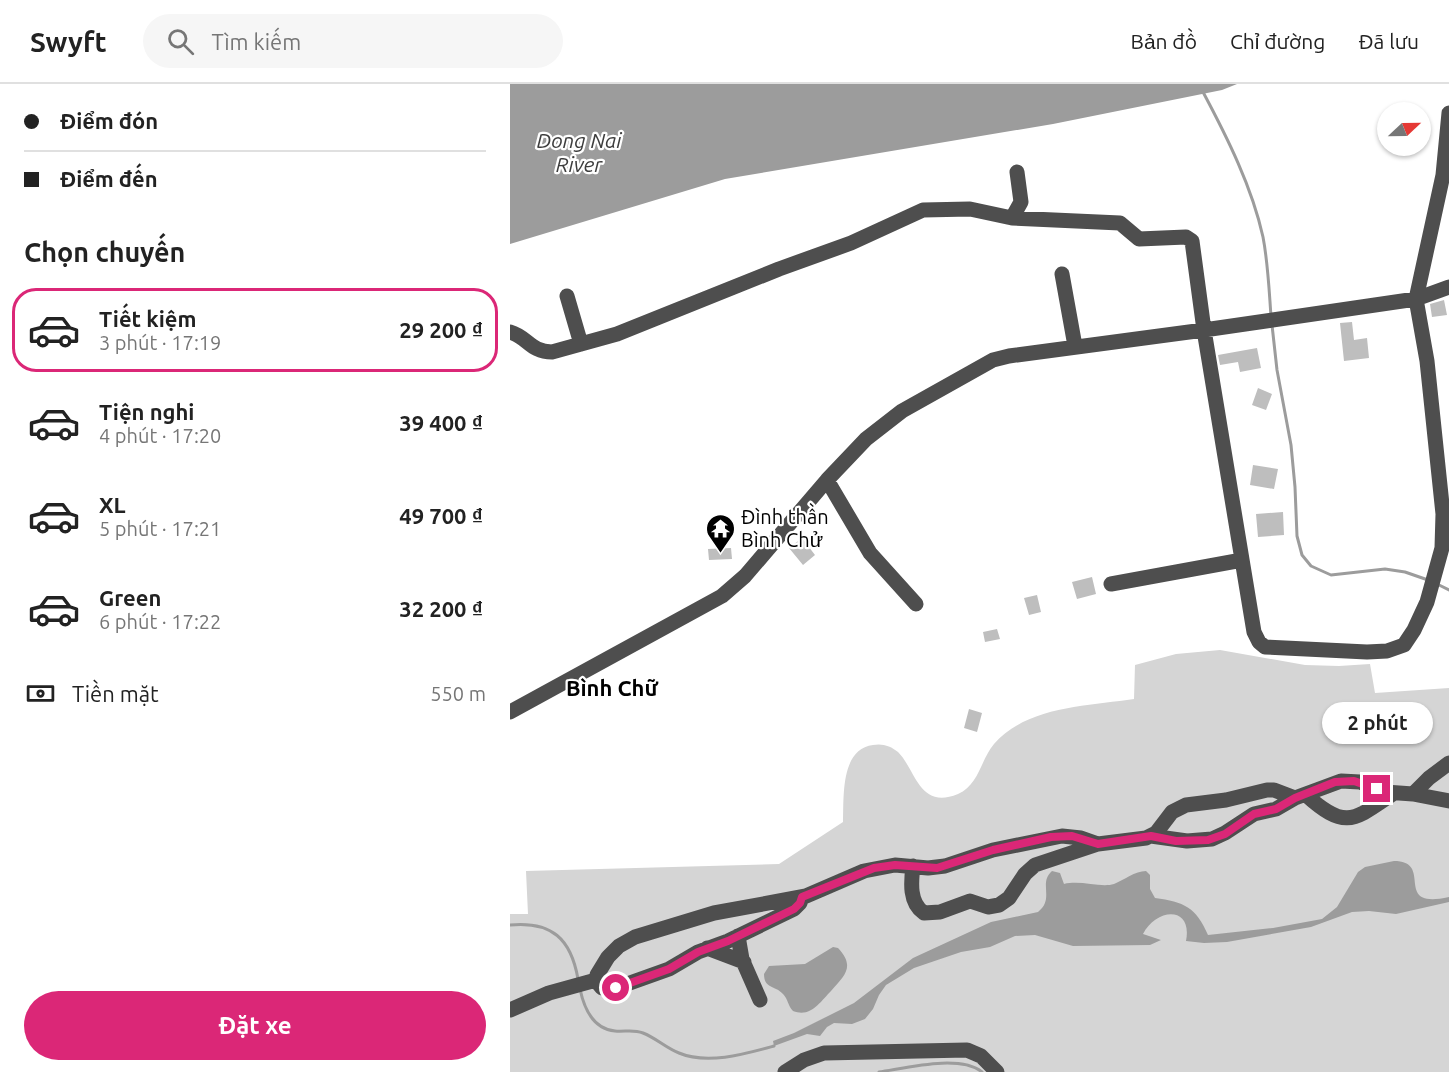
<!DOCTYPE html>
<html lang="vi">
<head>
<meta charset="utf-8">
<style>
	body { margin:0; font-family:Ubuntu,sans-serif; background:#f6f6f6; color:#222; height:100vh; display:flex; flex-direction:column; font-size:22px; white-space:nowrap }
	* { box-sizing:border-box; margin:0 }
	p { font-size:20px; color:#767676 }
	.icon { flex:none; width:33px; height:33px; fill:none; stroke:currentColor; stroke-width:2; stroke-linecap:round; stroke-linejoin:round }
	.map { position:relative; flex:1; overflow:hidden }
	.sheet { display:flex; flex-direction:column; background:#fff; width:510px }
	.sheet>* { flex:none }
	.banner { display:grid; align-content:center; height:132px; padding:0 24px; background:#fff }
	.needle { width:39px; rotate:68deg }
	.tools { position:absolute; left:867px; top:18px; display:grid; gap:12px }
	.tools a { display:grid; place-items:center; width:54px; height:54px; border-radius:50%; background:#fff; box-shadow:0 2px 4px #0004; font-size:30px }
	.end { position:absolute; width:27px; height:27px; margin:-14px; border:8px solid #db2777; background:#fff; box-shadow:0 0 0 3px #fff }
	.from { border-radius:50% }
	.bubble { position:absolute; height:42px; border-radius:21px; background:#fff; box-shadow:0 2px 4px #0004; font-size:20px; font-weight:700; line-height:42px; text-align:center }
	.banner b { display:flex; align-items:center; gap:21px; height:57px; font-size:22px }
	.banner b+b { border-top:2px solid #e0e0e0 }
	.banner i { width:15px; height:15px; background:#222 }
	ul { padding:0; list-style:none }
	li { display:flex; align-items:center; gap:18px; height:84px; margin:0 12px 9px; padding:0 12px; border:3px solid transparent; border-radius:24px }
	li div { flex:1 }
	li b { display:block; font-size:22px }
	li em { font-style:normal; font-weight:700 }
	li.selected { border-color:#db2777 }
	li>.icon { width:54px; height:54px; stroke-width:1.5 }
	h2 { padding:0 24px; font-size:27px; line-height:72px }
	.pay { display:flex; align-items:center; gap:15px; height:66px; padding:0 24px; font-size:22px }
	.pay p { margin-inline-start:auto }
	.action { display:flex; gap:12px; margin-top:auto; padding:12px 24px }
	.action a { flex:1; height:69px; border-radius:36px; background:#db2777; color:#fff; font-size:24px; font-weight:700; line-height:69px; text-align:center }
	header { display:flex; align-items:center; gap:36px; box-sizing:border-box; height:84px; padding:0 30px; background:#fff; border-bottom:2px solid #e0e0e0 }
	header strong { font-size:28px }
	nav { display:flex; gap:33px; margin-inline-start:auto; font-size:21px }
	.search { width:420px; height:54px; background:#f6f6f6; display:flex; align-items:center; gap:15px; box-sizing:border-box; padding:0 21px; border-radius:33px; color:#767676; font-size:22px }
	main { display:flex; flex:1; min-height:0 }
	.map>svg:first-child { display:block }
</style>
</head>
<body>
<header>
<strong>Swyft</strong>
<div class="search"><svg class="icon" aria-label="search" viewBox="0 0 24 24"><circle cx="10" cy="10" r="6"/><path d="M15 15l6 6"/></svg>Tìm kiếm</div>
<nav><a>Bản đồ</a><a>Chỉ đường</a><a>Đã lưu</a></nav>
</header>
<main>
<section class="sheet">
<div class="banner">
<b><i class="from"></i>Điểm đón</b>
<b><i></i>Điểm đến</b>
</div>
<h2>Chọn chuyến</h2>
<ul>
<li class="selected"><svg class="icon" aria-label="car" viewBox="0 0 24 24"><path d="M5 17H2v-5l4-1 3-4h7l3 4 3 1v5h-3M9 17h6M6 11h13"/><circle cx="7" cy="17" r="2"/><circle cx="17" cy="17" r="2"/></svg><div><b>Tiết kiệm</b><p>3 phút · 17:19</p></div><em>29 200 ₫</em></li>
<li><svg class="icon" aria-label="car" viewBox="0 0 24 24"><path d="M5 17H2v-5l4-1 3-4h7l3 4 3 1v5h-3M9 17h6M6 11h13"/><circle cx="7" cy="17" r="2"/><circle cx="17" cy="17" r="2"/></svg><div><b>Tiện nghi</b><p>4 phút · 17:20</p></div><em>39 400 ₫</em></li>
<li><svg class="icon" aria-label="car" viewBox="0 0 24 24"><path d="M5 17H2v-5l4-1 3-4h7l3 4 3 1v5h-3M9 17h6M6 11h13"/><circle cx="7" cy="17" r="2"/><circle cx="17" cy="17" r="2"/></svg><div><b>XL</b><p>5 phút · 17:21</p></div><em>49 700 ₫</em></li>
<li><svg class="icon" aria-label="car" viewBox="0 0 24 24"><path d="M5 17H2v-5l4-1 3-4h7l3 4 3 1v5h-3M9 17h6M6 11h13"/><circle cx="7" cy="17" r="2"/><circle cx="17" cy="17" r="2"/></svg><div><b>Green</b><p>6 phút · 17:22</p></div><em>32 200 ₫</em></li>
</ul>
<div class="pay"><svg class="icon" aria-label="cash" viewBox="0 0 24 24"><path d="M3 7h18v10H3z"/><circle cx="12" cy="12" r="2"/></svg>Tiền mặt<p>550 m</p></div>
<div class="action"><a>Đặt xe</a></div>
</section>
<div class="map">
<svg width="939" height="988" viewBox="0 0 939 988">
	<rect width="100%" height="100%" fill="#fff"/>
	<path fill="#d5d5d5" d="M710,566l85,15 34,1 31,-2 5,29 74,-5v384h-939v-158h18l-2,-43 253,-7 64,-42c1,-24 -3,-73 30,-77 9,-2 18,1 25,7 18,18 21,58 60,42 21,-9 23,-35 36,-50 33,-38 94,-38 140,-45l1,-34 41,-11z"/>
	<path fill="#9c9c9c" d="M0,0h727l-15,6 -169,34 -328,55 -215,65z
		M884,777c41,0 -3,49 55,36v5l-53,12 -27,-3 -17,1 -41,15 -84,15 -23,1 -18,-2c7,-36 -30,-33 -43,-7l18,6 -11,5 -77,1 -38,-11 -20,1 -25,11 -29,5 -47,16 -28,17 -7,10 -6,14 -8,10 -13,5 -18,-1 -7,4 -7,9 -13,-2 -33,12 -1,-5 21,-8 60,-30 59,-45 78,-36 47,-10c17,-13 0,-29 14,-41l8,2 4,11c17,-4 37,4 50,0 10,-4 21,-13 32,-13l4,4v14l5,9c29,4 41,9 53,37l65,-7 49,-9 15,-12 21,-35 7,-5z
		M323,863l5,1c18,19 6,28 -7,43 -11,11 -20,27 -38,20 -5,-5 -5,-12 -10,-17 -8,-9 -19,-5 -19,-20l5,-8 36,-2z"/>
	<g fill="none" stroke-linecap="round" stroke-linejoin="round">
		<path stroke="#9c9c9c" stroke-width="3" d="M693,8c24,45 49,95 60,145 5,26 6,52 8,79
			M762,241l5,45 14,75 4,42 2,49 5,19 9,11 20,9 54,-6 20,3 23,8
			M927,500l12,6
			M0,841c42,-4 61,14 68,54
			M70,905c4,19 13,40 35,42 10,1 18,-2 28,2 13,5 23,15 36,20 28,12 66,1 95,-7
			M369,988c27,-4 81,-18 103,0"/>
	</g>
	<path fill="#bebebe" d="M934,216l3,15 -15,2 -2,-13z
		M842,238l2,18 13,-2 2,20 -25,3 -4,-38z
		M747,264l4,20 -21,4 -2,-10 -18,3 -2,-10z
		M748,304l14,6 -6,16 -14,-5z
		M743,381l25,4 -4,20 -24,-4z
		M773,428l1,23 -26,2 -2,-23z
		M292,454l13,17 -12,10 -14,-17z
		M221,464l1,11 -23,1 -1,-11z
		M582,493l4,17 -19,5 -5,-17z
		M527,511l4,17 -12,3 -5,-17z
		M487,545l3,10 -15,3 -2,-10z
		M459,625l13,4 -5,19 -13,-4z"/>
	<g fill="none" stroke-linecap="round" stroke-linejoin="round">
		<path stroke="#4e4e4e" stroke-width="15" d="M502,134l9,-16 -4,-30
			M552,190l13,72
			M57,212l14,48
			M0,248c18,5 20,20 42,20l65,-18 162,-65 72,-26 72,-33 47,-1 42,9 108,5 19,16 47,-2 6,4 12,89 50,302 5,10 6,5 102,5 20,-1 17,-6 10,-15 13,-28 15,-54 1,-34 -16,-153 -11,-62 27,-124 6,-62
			M317,396l43,73 46,51
			M601,500l131,-24
			M0,628l212,-116 23,-20 82,-96 39,-41 36,-28 91,-51 16,-4 195,-26 212,-31 33,-12
			M903,710l16,-16 20,-15
			M796,711c40,36 48,25 88,-2
			M641,752l36,5 25,-2 13,-6 29,-19 22,-5 19,-11 46,-17 19,1 25,10 28,2 36,7
			M403,782c-2,16 -4,37 11,47l16,-1 30,-11 18,6 11,-2 10,-7 16,-24 10,-9 63,-21 48,-6 10,-5 16,-21 14,-7 40,-5 41,-10h7l21,8
			M292,813l-2,6 -6,6 -66,32 -30,11 -29,17 -56,20 -11,-1 -5,-6v-7l11,-18 11,-11 16,-9 79,-24 92,-17 58,-25 31,-6 33,3 17,-2 48,-16 69,-14 19,2 17,6
			M228,852l4,23 18,41
			M197,864l37,14
			M0,926l39,-17 47,-13
			M275,988l19,-12 20,-7 143,-3 14,6 16,16"/>
	</g>
	<g fill="none" stroke-linecap="round" stroke-linejoin="round">
		<path stroke="#db2777" stroke-width="8" d="M106,904l53,-19 29,-17 30,-11 66,-32 6,-6 2,-6 72,-29 21,-3 42,3 56,-18 58,-13 21,-1 26,8 53,-8 25,5 32,-1 17,-6 29,-20 22,-5 19,-11 40,-16 19,-1 23,8"/>
	</g>
	<defs>
		<symbol id="temple-pin" viewBox="-11 -11 22 30"><path d="M0 17L-7.5 6A9.5 9.5 0 1 1 7.5 6Z" fill="#000" stroke="#fff"/><path d="M0-6L5-2H3V0L6.5 2.5H4V6H1.5V3h-3V6H-4V2.5H-6.5L-3 0V-2H-5Z" fill="#fff"/></symbol>
	</defs>
	<g fill-rule="evenodd">
		<use href="#temple-pin" x="194" y="428" width="33" height="45"/>
	</g>
	<g text-anchor="middle" dominant-baseline="central" stroke-width="4.5" stroke-linejoin="round" paint-order="stroke">
		<g font-size="20" fill="#000" stroke="#fff" text-anchor="start">
			<text x="231" y="432">Đình thần<tspan x="231" dy="23">Bình Chử</tspan></text>
		</g>
		<g font-size="21" font-style="italic" fill="#3d3d3d" stroke="#fff">
			<text x="69" y="56">Dong Nai<tspan x="69" dy="24">River</tspan></text>
		</g>
		<g font-size="22" font-weight="bold" fill="#000" stroke="#fff">
			<text x="102" y="603">Bình Chữ</text>
		</g>
	</g>
</svg>
<div class="tools">
<a><svg class="needle" viewBox="-14 -14 28 28"><path d="M0-13l5 13h-10z" fill="#e53935"/><path d="M0 13l5-13h-10z" fill="#767676"/></svg></a>
</div>
<i class="end from" style="left:106px;top:904px"></i>
<i class="end" style="left:867px;top:705px"></i>
<div class="bubble" style="left:812px;top:618px;width:111px">2 phút</div>
</div>
</main>
</body>
</html>
